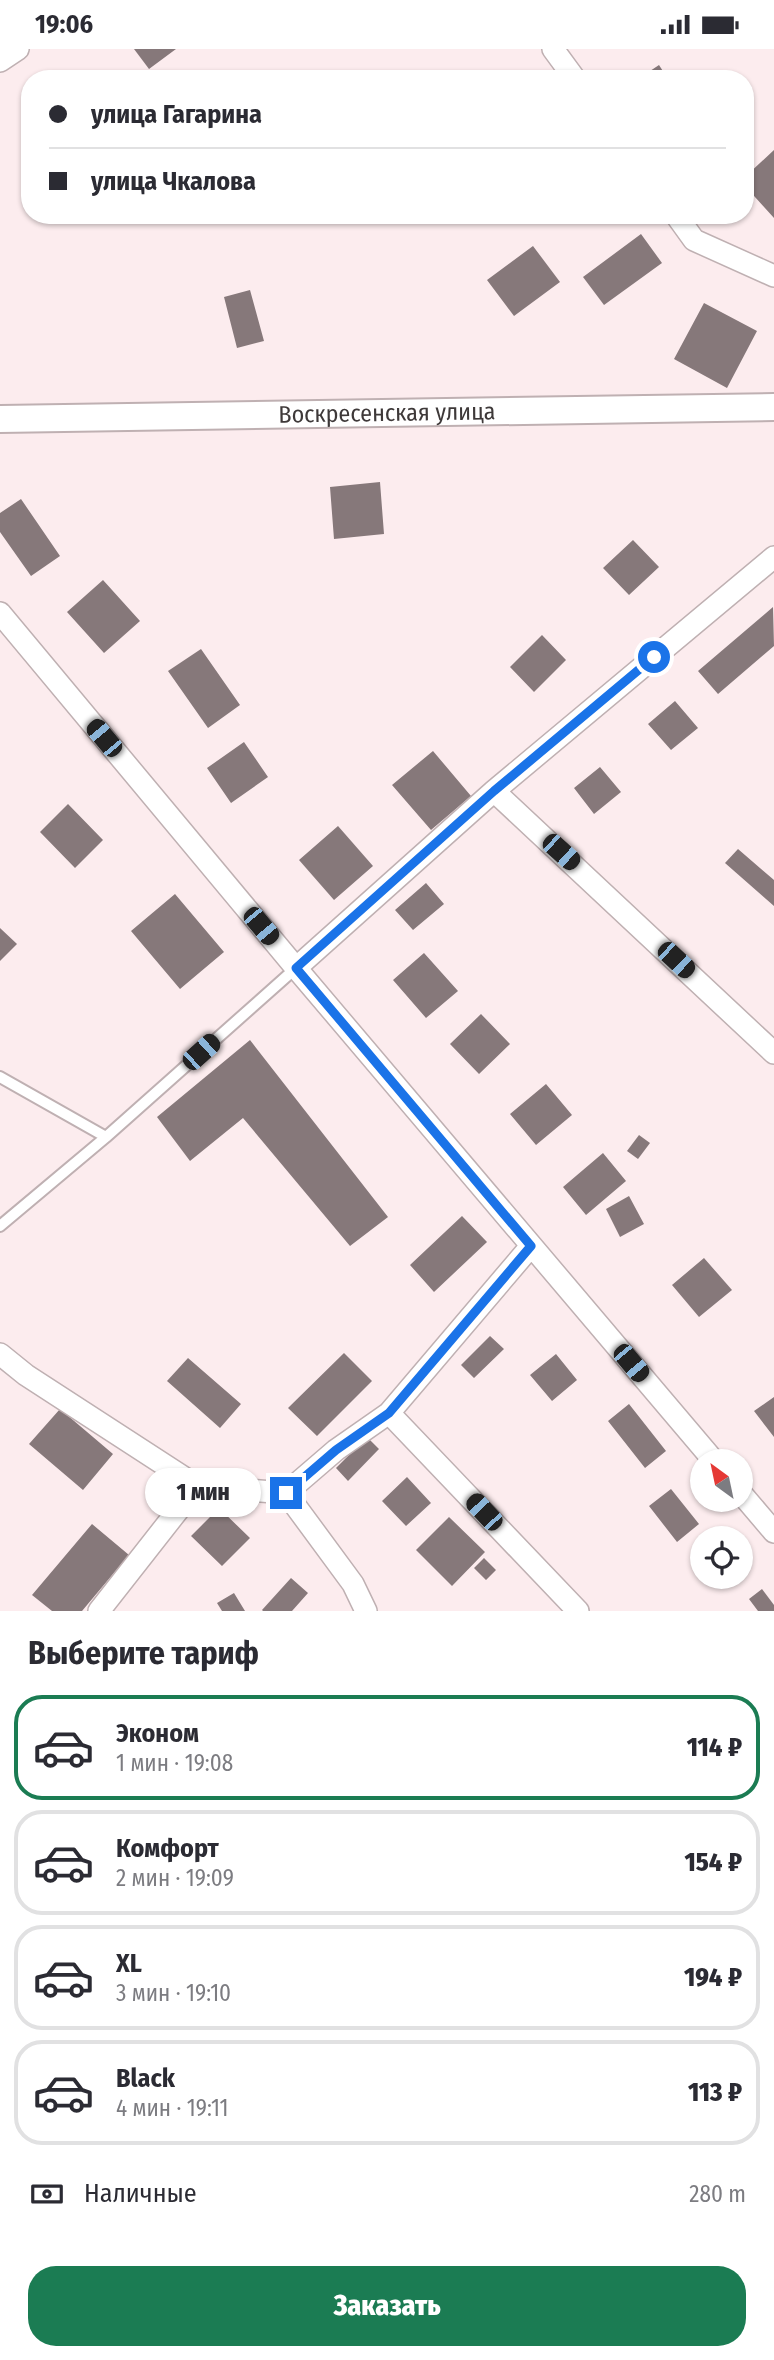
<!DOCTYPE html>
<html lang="ru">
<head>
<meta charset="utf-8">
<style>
	body { margin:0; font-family:"Fira Sans Condensed",sans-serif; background:#f7f7f7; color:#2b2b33; height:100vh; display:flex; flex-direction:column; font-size:26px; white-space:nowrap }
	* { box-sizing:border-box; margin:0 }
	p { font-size:23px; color:#7c7c81 }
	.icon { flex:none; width:38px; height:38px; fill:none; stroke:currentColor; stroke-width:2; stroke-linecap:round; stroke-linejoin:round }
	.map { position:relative; height:1562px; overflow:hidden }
	.details { display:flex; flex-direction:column; background:#fff; flex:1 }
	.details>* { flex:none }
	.banner { position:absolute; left:21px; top:21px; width:733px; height:154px; border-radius:28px; box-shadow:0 2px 5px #0004; display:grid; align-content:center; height:154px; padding:0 28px; background:#fff }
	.needle { width:46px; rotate:327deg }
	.fabs { position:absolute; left:690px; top:1400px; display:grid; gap:14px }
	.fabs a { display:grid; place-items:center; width:63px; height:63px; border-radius:50%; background:#fff; box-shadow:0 2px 5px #0004; font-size:35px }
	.end { position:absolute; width:32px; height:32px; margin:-16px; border:9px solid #1a73e8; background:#fff; box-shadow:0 0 0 4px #fff }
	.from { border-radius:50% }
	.bubble { position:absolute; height:49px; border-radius:24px; background:#fff; box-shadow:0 2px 5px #0004; font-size:23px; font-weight:800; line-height:49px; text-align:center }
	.car { position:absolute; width:21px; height:42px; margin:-21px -10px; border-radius:9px; box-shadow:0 0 5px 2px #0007; background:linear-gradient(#222 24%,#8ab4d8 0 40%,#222 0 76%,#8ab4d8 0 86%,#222 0) }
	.banner b { display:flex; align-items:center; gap:24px; height:66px; font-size:26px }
	.banner b+b { border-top:2px solid #e1e1e2 }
	.banner i { width:18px; height:18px; background:#2b2b33 }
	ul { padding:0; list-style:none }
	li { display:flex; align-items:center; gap:21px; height:105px; margin:0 14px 10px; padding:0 14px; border:4px solid #e1e1e2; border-radius:28px }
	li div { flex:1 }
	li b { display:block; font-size:26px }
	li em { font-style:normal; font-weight:800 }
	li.active { border-color:#1b7c53 }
	li>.icon { width:63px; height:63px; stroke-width:1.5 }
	h2 { padding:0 28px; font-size:32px; line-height:84px }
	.pay { display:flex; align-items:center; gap:18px; height:77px; padding:0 28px; font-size:26px }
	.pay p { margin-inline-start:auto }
	.primary-button { display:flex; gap:14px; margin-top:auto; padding:14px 28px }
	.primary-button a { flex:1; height:80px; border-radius:28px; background:#1b7c53; color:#fff; font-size:28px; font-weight:800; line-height:80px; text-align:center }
	.status { display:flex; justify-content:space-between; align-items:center; height:49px; padding:0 35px; background:#fff; direction:ltr }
	.status svg { height:19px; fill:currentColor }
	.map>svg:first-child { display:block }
</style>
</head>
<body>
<div class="status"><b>19:06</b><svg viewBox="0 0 49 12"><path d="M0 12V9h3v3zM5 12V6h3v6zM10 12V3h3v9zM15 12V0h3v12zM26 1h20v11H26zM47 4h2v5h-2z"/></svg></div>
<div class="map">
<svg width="774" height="1562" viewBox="0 0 774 1562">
	<rect width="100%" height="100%" fill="#fcecee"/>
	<path fill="#86787a" d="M134,0h42l-27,20z
		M659,16l9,14h-30z
		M774,101v68l-28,-31v-11z
		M641,185l21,29 -58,42 -21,-28z
		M533,197l27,36 -46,34 -27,-36z
		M250,241l14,51 -27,7 -13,-51z
		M704,254l53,28 -30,57 -53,-29z
		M380,433l4,52 -50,5 -4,-52z
		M21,450l39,57 -29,20 -31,-44v-19z
		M633,491l26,27 -30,28 -26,-27z
		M103,531l37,41 -36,32 -37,-41z
		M773,558l1,39 -56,48 -20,-23z
		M542,586l24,25 -32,32 -24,-25z
		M201,600l39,56 -32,23 -40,-57z
		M675,652l23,27 -27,22 -23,-26z
		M244,693l24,35 -37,26 -24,-35z
		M433,702l38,45 -40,34 -39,-45z
		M600,718l21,25 -27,22 -20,-26z
		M68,755l35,36 -28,28 -35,-36z
		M338,777l35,40 -39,34 -35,-40z
		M738,800l36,31v26l-49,-43z
		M426,834l18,21 -31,26 -18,-20z
		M175,845l49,58 -44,37 -49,-58z
		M0,879l17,16 -17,17z
		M424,904l34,38 -32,27 -33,-38z
		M481,965l29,30 -31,30 -29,-30z
		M250,991l138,177 -38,29 -107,-128 -53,43 -33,-44z
		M546,1035l26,31 -36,30 -26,-31z
		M639,1086l11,8 -12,16 -11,-8z
		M603,1104l23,28 -40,34 -23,-28z
		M629,1147l15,28 -24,13 -14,-28z
		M462,1167l25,26 -53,50 -24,-27z
		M704,1209l28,32 -33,27 -27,-32z
		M490,1287l14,13 -30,29 -13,-13z
		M344,1304l28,28 -55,55 -29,-28z
		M556,1305l21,26 -25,21 -22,-26z
		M188,1309l53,46 -21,24 -53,-47z
		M774,1348v40l-20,-26z
		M629,1355l37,47 -21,17 -37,-47z
		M60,1360l53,45 -30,36 -54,-46z
		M367,1388l12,12 -31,32 -12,-13z
		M407,1428l24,26 -25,23 -24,-25z
		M671,1440l28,35 -22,18 -28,-36z
		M219,1459l31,30 -28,28 -31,-30z
		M449,1468l36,35 -33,34 -36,-36z
		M92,1475l37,31 -47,56h-30l-20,-16z
		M484,1509l12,12 -10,10 -12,-12z
		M291,1529l17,15 -16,18h-29l-1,-1z
		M762,1540l12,16v6h-16l-9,-12z
		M234,1544l11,18h-23l-5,-8z"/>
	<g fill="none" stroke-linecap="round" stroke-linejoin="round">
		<defs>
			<path id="service" d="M0,1028l106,60 190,-169
				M0,1177l106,-89"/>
			<path id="minor" d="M553,0l22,30
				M0,12l18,-12
				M676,166l18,25 80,36
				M0,564l296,355 418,493
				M494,742l280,262
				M296,919l198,-177 280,-234
				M0,1305l26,21 171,111
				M389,1364l142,-167
				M740,1443l34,40
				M99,1562l98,-125 89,7
				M366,1562l-13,-27 -67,-91 50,-43 53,-37 189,198"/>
			<g id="tertiary">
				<path id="s1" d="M0,370l774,-12"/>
			</g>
		</defs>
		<use href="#service" stroke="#bfb0b2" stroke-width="14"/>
		<use href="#minor" stroke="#bfb0b2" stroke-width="24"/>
		<use href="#tertiary" stroke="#bfb0b2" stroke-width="30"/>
		<use href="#service" stroke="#fff" stroke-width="10"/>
		<use href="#minor" stroke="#fff" stroke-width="21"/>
		<use href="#tertiary" stroke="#fff" stroke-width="26"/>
	</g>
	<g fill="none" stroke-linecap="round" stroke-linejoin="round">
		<path stroke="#1a73e8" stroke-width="9" d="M286,1444l50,-43 53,-37 142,-167 -235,-278 198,-177 160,-134"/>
	</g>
	<g text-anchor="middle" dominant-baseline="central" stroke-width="7" stroke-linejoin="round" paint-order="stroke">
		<g font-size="24" fill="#3e3939" stroke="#fefefe">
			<text stroke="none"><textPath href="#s1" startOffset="387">Воскресенская улица</textPath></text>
		</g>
	</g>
</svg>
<div class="fabs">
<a><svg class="needle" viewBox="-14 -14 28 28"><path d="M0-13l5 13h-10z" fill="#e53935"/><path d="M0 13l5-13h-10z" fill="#7c7c81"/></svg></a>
<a><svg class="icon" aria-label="locate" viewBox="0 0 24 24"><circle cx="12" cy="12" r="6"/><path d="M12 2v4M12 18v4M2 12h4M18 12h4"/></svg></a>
</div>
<i class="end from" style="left:654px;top:608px"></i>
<i class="end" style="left:286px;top:1444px"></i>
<div class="bubble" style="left:145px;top:1419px;width:116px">1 мин</div>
<i class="car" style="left:104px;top:689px;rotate:320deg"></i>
<i class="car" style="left:561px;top:803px;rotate:132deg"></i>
<i class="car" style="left:261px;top:877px;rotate:140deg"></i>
<i class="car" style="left:676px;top:911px;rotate:133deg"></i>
<i class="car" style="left:201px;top:1003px;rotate:48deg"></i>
<i class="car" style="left:631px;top:1314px;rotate:140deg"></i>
<i class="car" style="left:484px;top:1463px;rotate:317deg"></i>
<div class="banner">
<b><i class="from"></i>улица Гагарина</b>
<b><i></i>улица Чкалова</b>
</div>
</div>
<section class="details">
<h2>Выберите тариф</h2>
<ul>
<li class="active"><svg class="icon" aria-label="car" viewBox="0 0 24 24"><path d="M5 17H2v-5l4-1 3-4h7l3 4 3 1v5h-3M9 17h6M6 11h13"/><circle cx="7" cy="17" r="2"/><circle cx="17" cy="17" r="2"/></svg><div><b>Эконом</b><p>1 мин · 19:08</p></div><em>114 ₽</em></li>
<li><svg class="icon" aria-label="car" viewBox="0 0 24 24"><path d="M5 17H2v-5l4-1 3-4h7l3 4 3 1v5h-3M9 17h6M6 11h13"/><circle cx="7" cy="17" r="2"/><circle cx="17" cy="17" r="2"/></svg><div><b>Комфорт</b><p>2 мин · 19:09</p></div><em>154 ₽</em></li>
<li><svg class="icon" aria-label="car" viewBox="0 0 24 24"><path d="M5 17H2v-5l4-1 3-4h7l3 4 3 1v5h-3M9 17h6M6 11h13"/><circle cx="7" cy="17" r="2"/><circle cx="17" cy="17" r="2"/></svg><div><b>XL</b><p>3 мин · 19:10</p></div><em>194 ₽</em></li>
<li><svg class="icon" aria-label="car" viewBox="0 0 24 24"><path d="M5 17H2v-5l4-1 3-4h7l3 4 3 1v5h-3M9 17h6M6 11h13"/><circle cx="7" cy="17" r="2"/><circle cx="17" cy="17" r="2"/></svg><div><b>Black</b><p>4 мин · 19:11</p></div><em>113 ₽</em></li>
</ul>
<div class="pay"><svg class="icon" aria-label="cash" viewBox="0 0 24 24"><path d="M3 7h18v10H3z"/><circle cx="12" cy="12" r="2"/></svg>Наличные<p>280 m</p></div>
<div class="primary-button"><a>Заказать</a></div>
</section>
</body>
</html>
